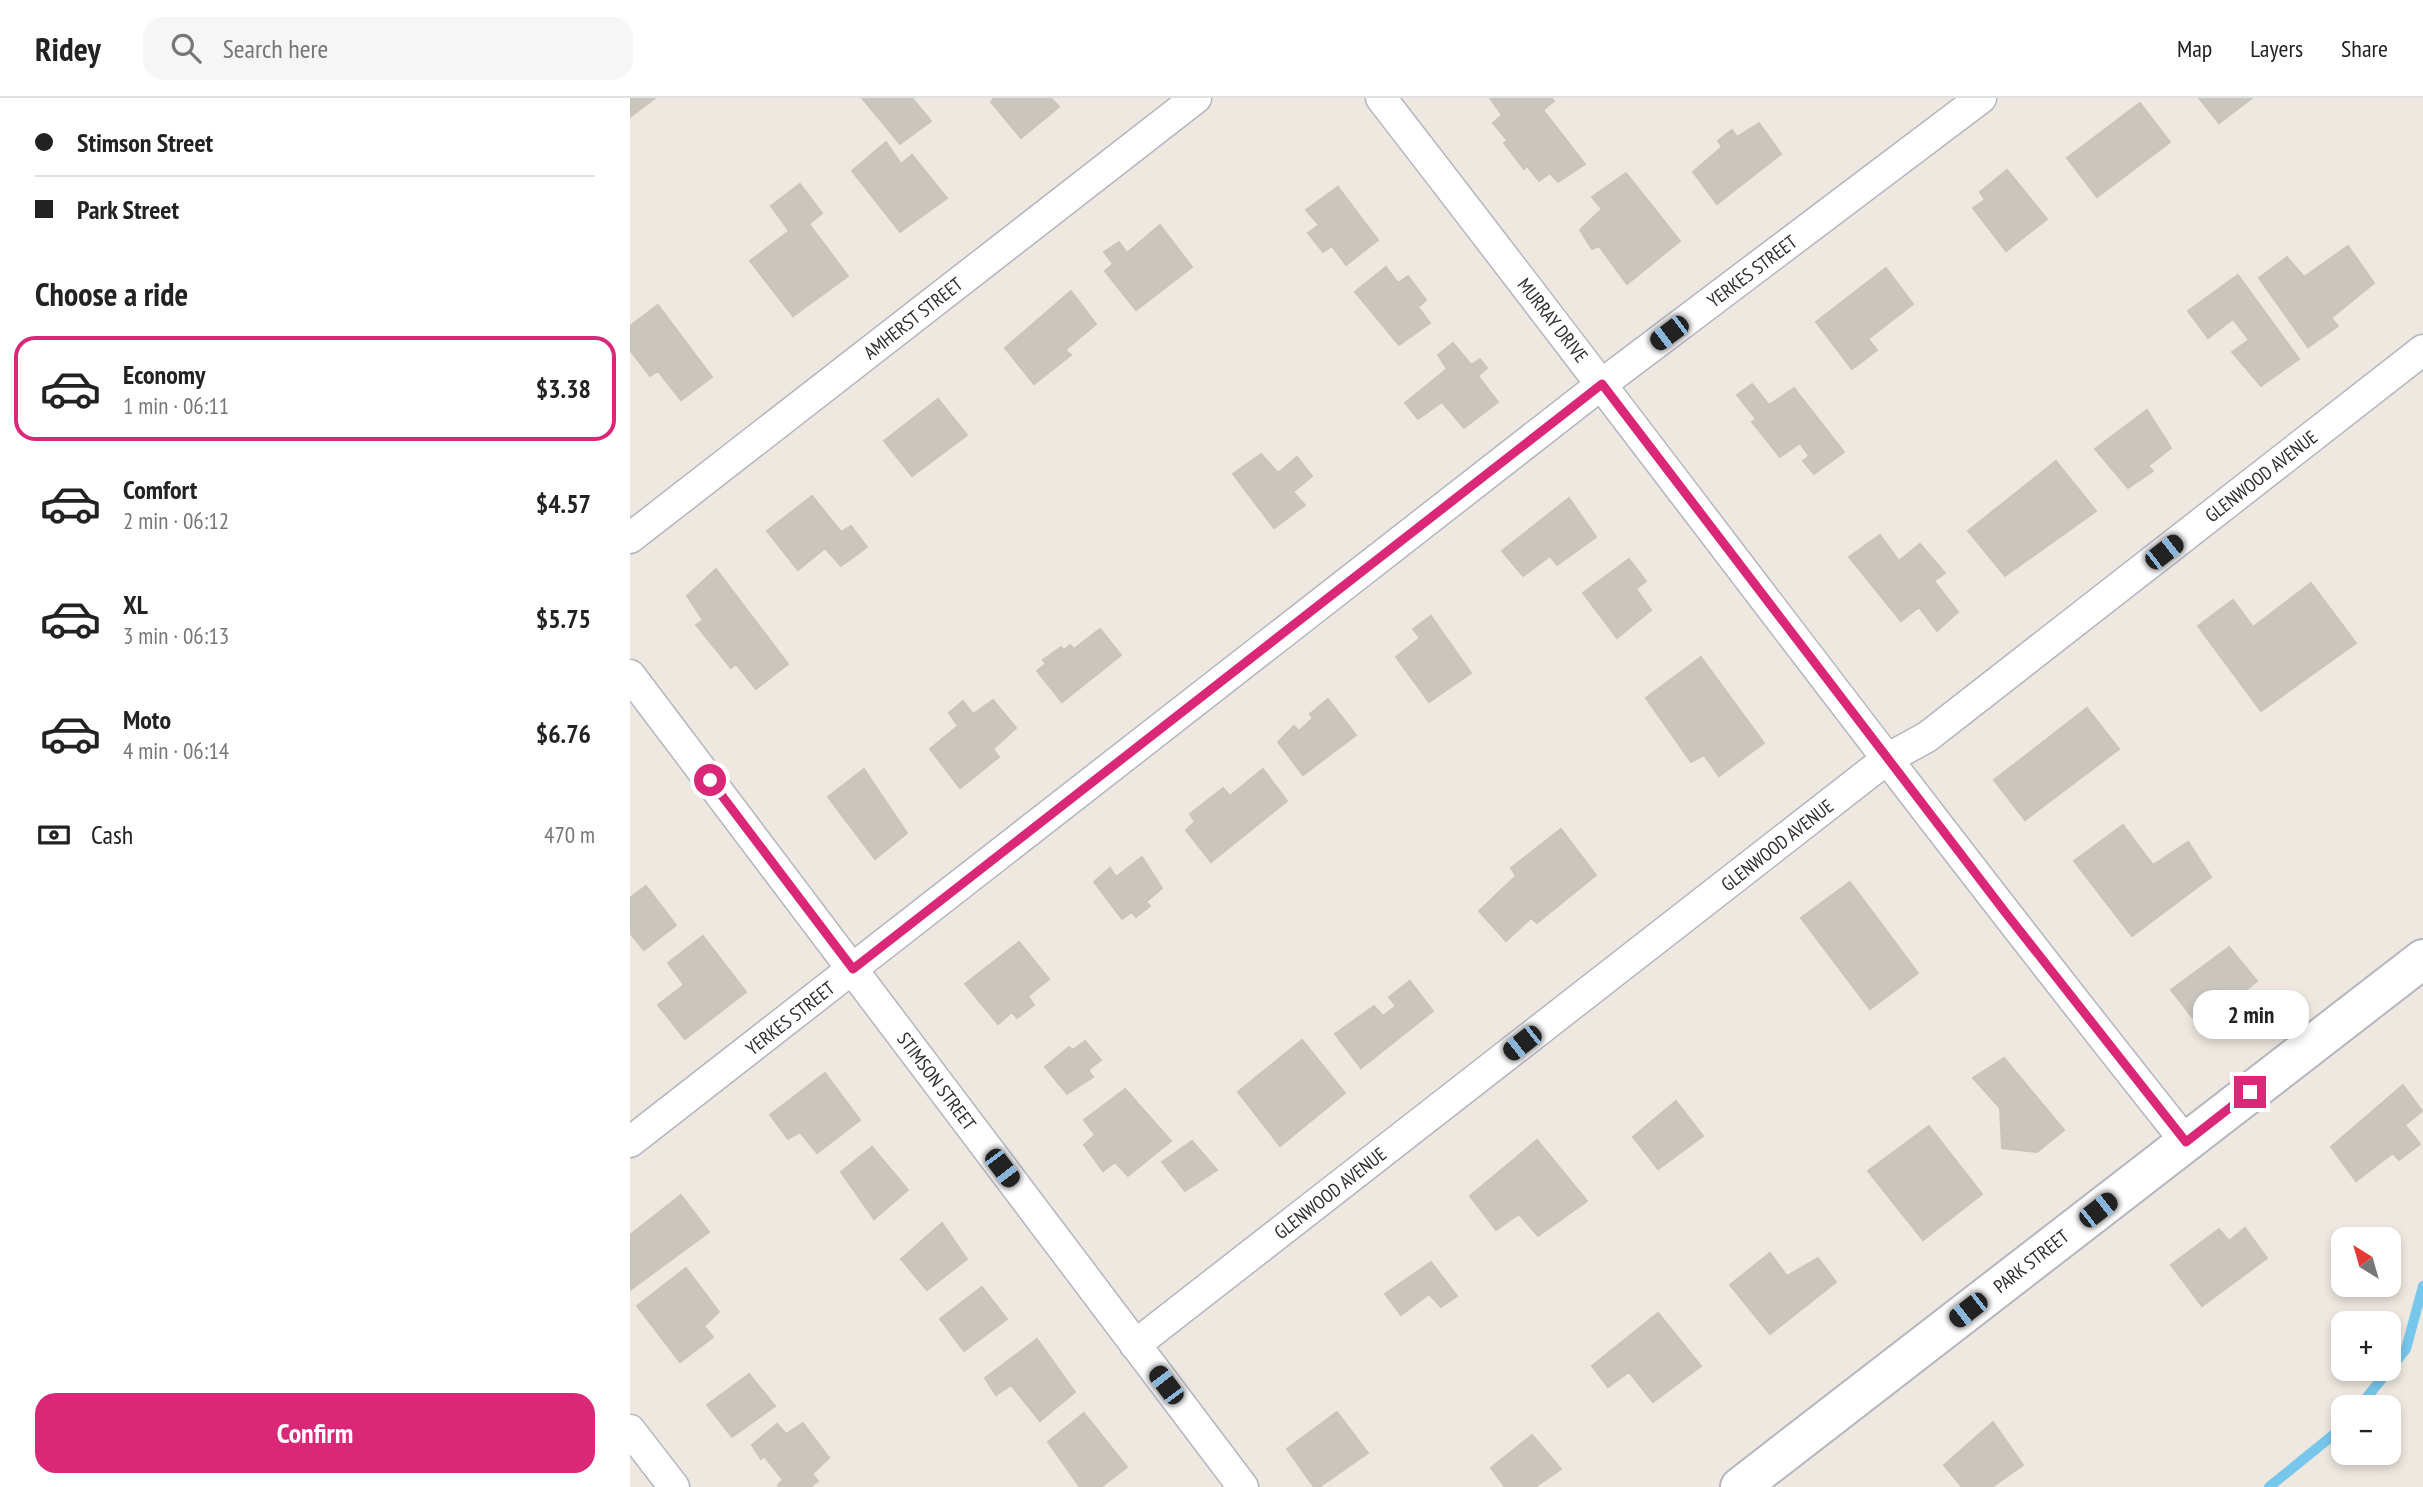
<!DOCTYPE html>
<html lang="en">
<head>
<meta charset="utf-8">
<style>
	body { margin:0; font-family:"PT Sans Narrow",sans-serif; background:#f6f6f6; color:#222; height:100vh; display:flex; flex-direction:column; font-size:26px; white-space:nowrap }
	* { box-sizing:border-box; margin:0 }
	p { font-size:23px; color:#767676 }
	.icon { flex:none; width:38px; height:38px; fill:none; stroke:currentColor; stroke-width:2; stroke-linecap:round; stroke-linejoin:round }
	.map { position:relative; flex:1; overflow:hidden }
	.side { display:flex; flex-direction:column; background:#fff; width:630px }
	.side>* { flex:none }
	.top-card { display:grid; align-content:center; height:154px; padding:0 35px; background:#fff }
	.needle { width:46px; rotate:323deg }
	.tools { position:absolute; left:1701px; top:1129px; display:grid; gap:14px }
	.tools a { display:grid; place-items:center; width:70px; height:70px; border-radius:14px; background:#fff; box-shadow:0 4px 10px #0003; font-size:35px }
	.end { position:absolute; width:32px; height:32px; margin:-16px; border:9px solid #db2777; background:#fff; box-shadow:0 0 0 4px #fff }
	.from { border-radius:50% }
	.bubble { position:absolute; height:49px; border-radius:21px; background:#fff; box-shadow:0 4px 10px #0003; font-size:23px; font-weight:700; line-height:49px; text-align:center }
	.car { position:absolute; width:21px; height:42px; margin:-21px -10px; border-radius:9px; box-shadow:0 0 5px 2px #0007; background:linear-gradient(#222 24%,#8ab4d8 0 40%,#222 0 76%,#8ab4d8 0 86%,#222 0) }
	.top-card b { display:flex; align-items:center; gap:24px; height:66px; font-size:26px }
	.top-card b+b { border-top:2px solid #e0e0e0 }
	.top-card i { width:18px; height:18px; background:#222 }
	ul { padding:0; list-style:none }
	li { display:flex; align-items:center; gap:21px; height:105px; margin:0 14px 10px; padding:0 21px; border:4px solid transparent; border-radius:21px }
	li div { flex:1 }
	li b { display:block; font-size:26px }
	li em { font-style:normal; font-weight:700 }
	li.selected { border-color:#db2777 }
	li>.icon { width:63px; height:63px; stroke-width:1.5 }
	h2 { padding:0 35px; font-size:32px; line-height:84px }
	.pay { display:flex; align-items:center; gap:18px; height:77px; padding:0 35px; font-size:26px }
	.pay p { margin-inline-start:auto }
	.primary-button { display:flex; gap:14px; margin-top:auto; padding:14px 35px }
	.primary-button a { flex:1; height:80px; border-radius:21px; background:#db2777; color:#fff; font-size:28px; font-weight:700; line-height:80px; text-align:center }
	header { display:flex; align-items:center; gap:42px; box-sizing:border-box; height:98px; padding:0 35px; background:#fff; border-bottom:2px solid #e0e0e0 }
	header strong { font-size:33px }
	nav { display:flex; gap:38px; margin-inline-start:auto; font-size:24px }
	.search { width:490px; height:63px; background:#f6f6f6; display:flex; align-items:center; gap:18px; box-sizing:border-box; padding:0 24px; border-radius:21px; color:#767676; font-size:26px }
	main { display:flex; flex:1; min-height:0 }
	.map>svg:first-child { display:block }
</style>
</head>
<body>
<header>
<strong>Ridey</strong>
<div class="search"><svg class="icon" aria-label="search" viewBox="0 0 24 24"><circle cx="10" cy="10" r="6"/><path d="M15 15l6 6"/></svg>Search here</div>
<nav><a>Map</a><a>Layers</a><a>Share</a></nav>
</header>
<main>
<section class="side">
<div class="top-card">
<b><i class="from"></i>Stimson Street</b>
<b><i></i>Park Street</b>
</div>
<h2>Choose a ride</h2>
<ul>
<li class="selected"><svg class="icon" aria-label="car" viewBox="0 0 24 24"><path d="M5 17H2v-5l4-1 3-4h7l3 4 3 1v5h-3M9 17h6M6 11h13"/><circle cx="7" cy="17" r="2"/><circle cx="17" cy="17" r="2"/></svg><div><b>Economy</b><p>1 min · 06:11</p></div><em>$3.38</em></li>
<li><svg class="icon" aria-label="car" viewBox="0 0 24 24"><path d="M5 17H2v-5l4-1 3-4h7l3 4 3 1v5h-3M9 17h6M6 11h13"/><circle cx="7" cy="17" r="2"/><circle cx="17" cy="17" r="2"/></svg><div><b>Comfort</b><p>2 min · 06:12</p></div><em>$4.57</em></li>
<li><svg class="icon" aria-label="car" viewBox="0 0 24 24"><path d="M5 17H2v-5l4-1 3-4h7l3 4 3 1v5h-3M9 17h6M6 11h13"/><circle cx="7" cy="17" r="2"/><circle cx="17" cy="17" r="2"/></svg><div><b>XL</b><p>3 min · 06:13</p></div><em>$5.75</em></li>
<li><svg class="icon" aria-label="car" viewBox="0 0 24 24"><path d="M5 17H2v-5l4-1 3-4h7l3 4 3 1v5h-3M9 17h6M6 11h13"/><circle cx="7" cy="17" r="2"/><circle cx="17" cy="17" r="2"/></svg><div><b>Moto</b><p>4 min · 06:14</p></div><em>$6.76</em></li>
</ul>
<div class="pay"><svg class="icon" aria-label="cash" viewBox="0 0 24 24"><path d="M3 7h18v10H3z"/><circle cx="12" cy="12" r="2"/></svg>Cash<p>470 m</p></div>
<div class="primary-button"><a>Confirm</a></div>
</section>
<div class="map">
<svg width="1793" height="1389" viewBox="0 0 1793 1389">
	<rect width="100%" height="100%" fill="#eee8e0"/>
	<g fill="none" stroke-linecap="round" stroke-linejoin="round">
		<path stroke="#77c7ec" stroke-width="10" d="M1729,1309l47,-58 17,-63
			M1639,1389l74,-60"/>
	</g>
	<path fill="#cac6be" stroke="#cac5b9" stroke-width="2" d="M0,0h25l-25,19z
		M232,0h50l19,23 -31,23z
		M364,0h57l8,9 -38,31 -30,-36z
		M860,0h61l3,3 -11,9 42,54 -27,18 -8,-9 -11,8 -12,-15 -3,3 -20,-26 4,-2 -15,-18 9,-8z
		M1569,0h53l-33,25z
		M1510,5l30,39 -73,55 -30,-39z
		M1129,25l22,31 -64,50 -24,-32 29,-25 -4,-6 14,-11 5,7z
		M256,44l15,22 11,-9 35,43 -47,34 -48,-61z
		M1377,72l40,49 -41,32 -33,-43 12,-8 -5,-8z
		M996,75l54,68 -53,43 -28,-38 -7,3 -12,-19 22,-21 -10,-12z
		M170,86l22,29 -13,11 39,52 -55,40 -43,-55 39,-30 -18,-25z
		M708,89l40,53 -32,25 -14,-19 -9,6 -15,-19 11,-8 -13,-15z
		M530,127l32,42 -56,43 -31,-39 8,-7 -9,-12 15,-10 8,11z
		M1718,148l26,37 -43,35 7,8 -30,21 -49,-69 28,-21 17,20z
		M756,169l12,16 10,-7 18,24 -8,7 12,16 -31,22 -44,-53z
		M1256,170l27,36 -45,35 9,11 -25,19 -36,-47z
		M1608,177l61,84 -38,27 -29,-34 17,-12 -16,-21 -25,19 -20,-27z
		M441,193l25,33 -31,26 6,5 -37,29 -29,-36z
		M28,207l54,72 -31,23 -23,-29 -8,5 -20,-26v-24z
		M823,245l18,22 9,-6 7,9 -9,8 20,26 -34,26 -22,-26 -24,17 -13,-16 42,-34 -9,-14z
		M1122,286l17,21 25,-17 50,64 -30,22 -11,-13 6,-5 -9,-13 -20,14 -28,-35 4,-3 -19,-24z
		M308,301l29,36 -55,41 -28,-35z
		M1517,312l24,38 -23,18 5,5 -25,17 -33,-39z
		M631,356l17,19 19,-16 15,19 -19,16 12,13 -31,23 -41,-54z
		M1426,363l40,50 -91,65 -37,-45z
		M182,398l29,36 10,-6 16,21 -26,19 -16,-18 -27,22 -31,-39z
		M939,400l27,39 -39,28 -7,-9 -27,20 -21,-25z
		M1250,437l19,26 21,-17 25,29 -11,8 24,31 -21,19 -18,-24 -18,14 -52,-64z
		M999,461l17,22 -10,8 15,21 -34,28 -34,-45z
		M86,471l72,95 -32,25 -20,-25 -5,4 -35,-43 7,-5 -16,-24z
		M1681,485l45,60 -95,68 -63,-85 35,-26 20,27z
		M801,518l40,57 -42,29 -33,-45 24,-19 -7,-9z
		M470,531l21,26 -59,47 -25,-31 9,-7 -3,-4 18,-13 3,3 6,-5 4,4z
		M1071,559l63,86 -45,33 -15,-21 -13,7 -45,-64z
		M698,601l28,36 -53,40 -25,-33 16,-16 5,5 14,-13 -3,-4z
		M363,602l23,28 -23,21 6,8 -39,31 -30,-39 28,-23 -9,-13 14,-12 10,13z
		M1457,610l32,41 -94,71 -31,-40z
		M234,671l43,64 -32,26 -47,-62z
		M633,671l24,32 -76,61 -25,-32 9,-8 -5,-8 33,-26 7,8z
		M1493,727l30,40 35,-23 23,35 -79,59 -58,-75z
		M931,731l35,46 -59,48 -6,-5 -25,23 -27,-30 37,-35 -5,-8z
		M512,759l20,31 -16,14 4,4 -14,11 -4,-5 -10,7 -28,-37 16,-14 6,9z
		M1220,784l68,91 -48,36 -69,-91z
		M16,788l30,39 -32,25 -14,-17v-35z
		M73,838l43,56 -61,47 -27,-34 26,-20 -16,-22z
		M389,844l30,37 -21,17 6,9 -17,13 -5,-6 -14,12 -33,-40z
		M1599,849l28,34 -57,46 -29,-37z
		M780,883l23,30 -72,57 -26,-34 39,-28 9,10 13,-10 -7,-9z
		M672,942l43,53 -65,53 -42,-54z
		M455,943l16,19 -13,10 5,7 -26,17 -22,-27 24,-20 4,3z
		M1374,960l60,72 -27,22 -35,-4 -2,-40 -27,-30z
		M195,975l35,47 -43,33 -17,-21 -12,7 -18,-24z
		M1773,987l19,26 -17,14 15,19 -21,16 -6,-7 -37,28 -25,-34z
		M495,991l46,52 -43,35 -13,-14 -12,9 -19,-26 11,-10 -11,-15z
		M1046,1003l27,35 -45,33 -25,-32z
		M1299,1028l53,68 -59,46 -55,-69z
		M907,1042l50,61 -49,35 -19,-22 -23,16 -26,-34z
		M562,1043l25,29 -32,21 -23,-29z
		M242,1049l36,43 -34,29 -33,-47z
		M51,1097l28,37 -79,58v-55z
		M312,1125l25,36 -40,31 -26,-31z
		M1615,1130l22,30 -65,48 -31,-41 48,-36 10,12z
		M1140,1155l17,23 31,-18 18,24 -66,52 -40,-49z
		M801,1164l26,34 -16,11 -12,-13 -28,21 -16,-21z
		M56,1170l33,44 -15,14 9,11 -33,25 -43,-56z
		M352,1189l25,32 -43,32 -24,-32z
		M1028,1215l43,53 -48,36 -24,-30 -21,15 -16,-21z
		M407,1241l38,53 -35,29 -29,-36 -15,10 -11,-17z
		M119,1276l26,32 -43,31 -25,-32z
		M707,1314l31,41 -49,34h-5l-27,-38z
		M454,1315l43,54 -26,20h-21l-32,-45z
		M1363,1324l30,43 -31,22h-30l-18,-22z
		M173,1325l26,35 -17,16 6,7 -8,6h-30l-2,-2 5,-5 -19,-24 -3,3 -9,-14 25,-21 9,10z
		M902,1337l29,34 -26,18h-30l-14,-19z"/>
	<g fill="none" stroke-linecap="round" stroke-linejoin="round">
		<defs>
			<path id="street" d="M751,0c269,347 531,700 805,1044
				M0,440l566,-440
				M0,577l613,812
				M0,1044l972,-758 379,-286
				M505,1247l752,-586 40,-22 496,-387
				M0,1332l44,57"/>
			<path id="secondary" d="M1110,1389l683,-528"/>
		</defs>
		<use href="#street" stroke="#b3b5c0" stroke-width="33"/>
		<use href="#secondary" stroke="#b3b5c0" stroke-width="42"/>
		<use href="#street" stroke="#fff" stroke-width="30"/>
		<use href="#secondary" stroke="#fff" stroke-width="38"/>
	</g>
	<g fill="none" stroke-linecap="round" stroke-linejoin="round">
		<path stroke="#db2777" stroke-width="9" d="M80,682l143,189 749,-585 403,528 181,230 64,-50"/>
	</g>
	<g text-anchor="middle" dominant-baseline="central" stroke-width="6" stroke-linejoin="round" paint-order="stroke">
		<g font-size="19" fill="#2d2d2d" stroke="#fff">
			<text transform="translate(1122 173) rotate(-37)">YERKES STREET</text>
			<text transform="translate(283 220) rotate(-38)">AMHERST STREET</text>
			<text transform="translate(923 222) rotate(52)">MURRAY DRIVE</text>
			<text transform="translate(1631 378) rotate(-38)">GLENWOOD AVENUE</text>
			<text transform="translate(1147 747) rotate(-38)">GLENWOOD AVENUE</text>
			<text transform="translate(160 920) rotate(-38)">YERKES STREET</text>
			<text transform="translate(307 983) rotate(53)">STIMSON STREET</text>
			<text transform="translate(700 1095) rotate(-38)">GLENWOOD AVENUE</text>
			<text transform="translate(1401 1163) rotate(-38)">PARK STREET</text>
		</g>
	</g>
</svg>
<div class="tools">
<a><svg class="needle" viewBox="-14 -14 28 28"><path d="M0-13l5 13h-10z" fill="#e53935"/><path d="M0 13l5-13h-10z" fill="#767676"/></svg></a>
<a>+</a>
<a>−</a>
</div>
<i class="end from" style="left:80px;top:682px"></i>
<i class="end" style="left:1620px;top:994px"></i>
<div class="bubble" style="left:1563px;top:892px;width:116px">2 min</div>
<i class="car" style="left:1039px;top:235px;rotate:233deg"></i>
<i class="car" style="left:1534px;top:454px;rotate:52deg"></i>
<i class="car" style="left:892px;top:945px;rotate:232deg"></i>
<i class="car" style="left:372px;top:1070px;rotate:143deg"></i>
<i class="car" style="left:1468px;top:1112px;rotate:52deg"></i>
<i class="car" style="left:1338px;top:1212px;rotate:232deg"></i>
<i class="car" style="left:536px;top:1287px;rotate:323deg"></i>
</div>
</main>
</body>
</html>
